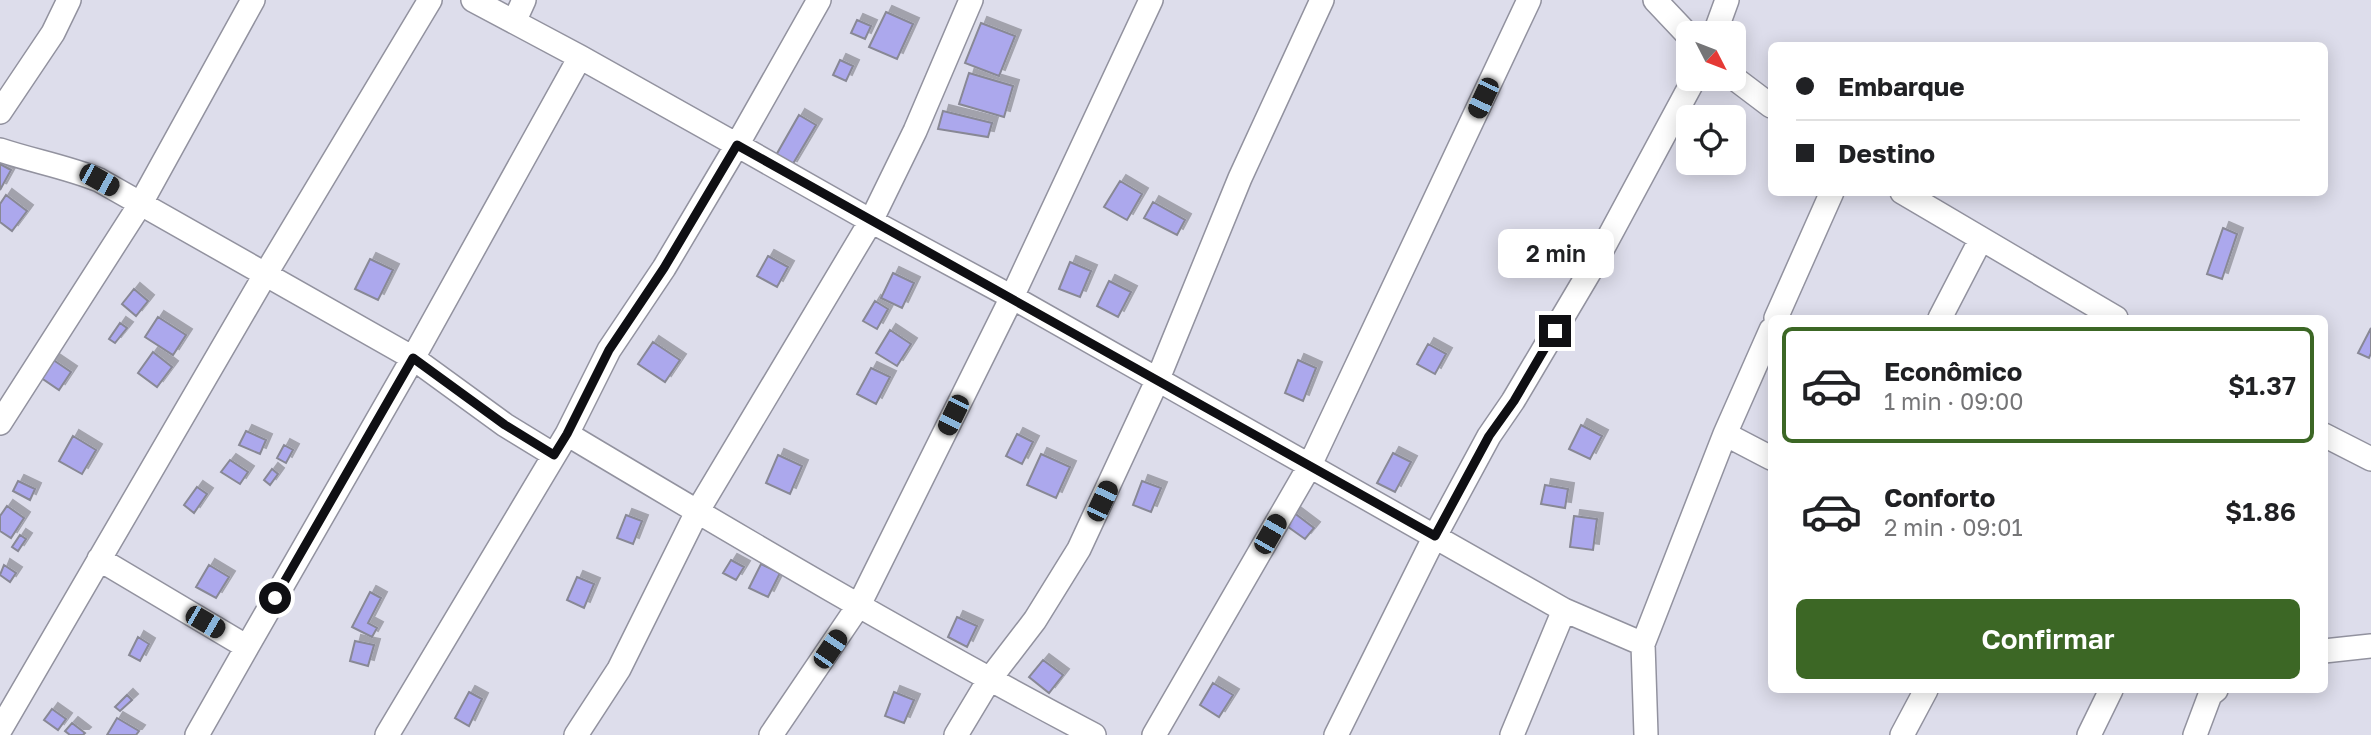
<!DOCTYPE html>
<html lang="pt">
<head>
<meta charset="utf-8">
<style>
	body { margin:0; font-family:"Golos Text",sans-serif; background:#f2f2f2; color:#202124; height:100vh; display:flex; flex-direction:column; font-size:26px; white-space:nowrap }
	* { box-sizing:border-box; margin:0 }
	p { font-size:23px; color:#757577 }
	.icon { flex:none; width:38px; height:38px; fill:none; stroke:currentColor; stroke-width:2; stroke-linecap:round; stroke-linejoin:round }
	.map { position:relative; flex:1; overflow:hidden }
	.side { position:absolute; left:1768px; top:315px; width:560px; height:378px; display:flex; flex-direction:column; background:#fff; border-radius:10px; box-shadow:0 4px 18px #0003 }
	.side>* { flex:none }
	.top-card { position:absolute; left:1768px; top:42px; width:560px; height:154px; border-radius:10px; box-shadow:0 4px 18px #0003; display:grid; align-content:center; height:154px; padding:0 28px; background:#fff }
	.needle { width:46px; rotate:132deg }
	.fabs { position:absolute; left:1676px; top:21px; display:grid; gap:14px }
	.fabs a { display:grid; place-items:center; width:70px; height:70px; border-radius:10px; background:#fff; box-shadow:0 4px 18px #0003; font-size:35px }
	.end { position:absolute; width:32px; height:32px; margin:-16px; border:9px solid #0f0f13; background:#fff; box-shadow:0 0 0 4px #fff }
	.from { border-radius:50% }
	.bubble { position:absolute; height:49px; border-radius:10px; background:#fff; box-shadow:0 4px 18px #0003; font-size:23px; font-weight:600; line-height:49px; text-align:center }
	.car { position:absolute; width:21px; height:42px; margin:-21px -10px; border-radius:9px; box-shadow:0 0 5px 2px #0007; background:linear-gradient(#222 24%,#8ab4d8 0 40%,#222 0 76%,#8ab4d8 0 86%,#222 0) }
	.top-card b { display:flex; align-items:center; gap:24px; height:66px; font-size:26px }
	.top-card b+b { border-top:2px solid #e0e0e0 }
	.top-card i { width:18px; height:18px; background:#202124 }
	ul { padding:12px 0 0; list-style:none }
	li { display:flex; align-items:center; gap:21px; height:116px; margin:0 14px 10px; padding:0 14px; border:4px solid transparent; border-radius:10px }
	li div { flex:1 }
	li b { display:block; font-size:26px }
	li em { font-style:normal; font-weight:600 }
	li.active { border-color:#3c6725 }
	li>.icon { width:63px; height:63px; stroke-width:1.5 }
	.button { display:flex; gap:14px; margin-top:auto; padding:14px 28px }
	.button a { flex:1; height:80px; border-radius:10px; background:#3c6725; color:#fff; font-size:28px; font-weight:600; line-height:80px; text-align:center }
	.map>svg:first-child { display:block }
</style>
</head>
<body>
<div class="map">
<svg width="2371" height="735" viewBox="0 0 2371 735">
	<defs>
		<filter id="shadow"><feDropShadow dx="6" dy="-6" stdDeviation="0" flood-color="#0004"/></filter>
	</defs>
	<rect width="100%" height="100%" fill="#ddddeb"/>
	<path fill="#aca8ed" stroke="#888895" stroke-width="2" filter="url(#shadow)" d="M886,12l27,12 -16,35 -28,-12z
		M857,20l14,6 -6,13 -14,-6z
		M981,23l34,13 -16,40 -34,-13z
		M840,60l13,6 -7,15 -13,-6z
		M969,73l44,13 -9,31 -45,-13z
		M943,111l49,12 -4,14 -50,-8z
		M799,115l17,10 -25,42 -16,-10z
		M0,164l11,6 -11,20z
		M1120,181l22,13 -15,26 -23,-13z
		M6,195l21,16 -15,20 -12,-9v-18z
		M1153,202l32,18 -8,15 -33,-17z
		M2223,228l14,6 -15,45 -15,-5z
		M768,256l20,11 -11,20 -20,-11z
		M370,259l23,11 -15,30 -23,-11z
		M1070,262l21,9 -11,26 -21,-8z
		M893,273l21,10 -12,25 -21,-10z
		M1109,281l22,11 -13,25 -21,-11z
		M134,289l14,12 -12,15 -14,-12z
		M875,301l13,8 -11,20 -14,-8z
		M158,317l28,18 -13,20 -28,-18z
		M120,323l7,5 -12,15 -6,-4z
		M2371,328v25l-2,5 -11,-5z
		M890,330l21,14 -14,22 -21,-13z
		M653,342l27,18 -15,22 -27,-18z
		M1428,344l18,10 -11,20 -18,-10z
		M153,352l19,15 -15,20 -19,-14z
		M46,355l25,17 -12,18 -25,-17z
		M1298,360l18,8 -13,33 -18,-8z
		M871,368l19,9 -14,27 -19,-10z
		M1581,425l21,11 -12,23 -21,-10z
		M246,431l20,9 -6,14 -21,-9z
		M1017,434l16,8 -11,22 -16,-8z
		M73,436l23,14 -14,24 -23,-13z
		M284,445l9,5 -7,13 -9,-5z
		M1393,453l18,9 -16,30 -18,-9z
		M1041,454l29,13 -14,31 -29,-13z
		M778,455l24,11 -12,28 -24,-11z
		M230,460l18,12 -8,12 -19,-12z
		M272,469l6,5 -8,11 -6,-5z
		M18,481l17,8 -5,11 -17,-9z
		M1142,481l19,7 -10,24 -18,-7z
		M1545,485l23,4 -3,19 -24,-4z
		M197,487l10,7 -13,19 -10,-8z
		M7,506l17,12 -13,20 -11,-7v-15z
		M1293,512l21,16 -9,11 -21,-15z
		M626,515l16,6 -9,23 -16,-6z
		M1574,516l23,3 -4,31 -23,-3z
		M20,535l6,4 -8,12 -6,-4z
		M731,560l13,7 -8,13 -13,-7z
		M761,564l19,9 -12,24 -19,-9z
		M4,565l12,8 -6,9 -10,-7z
		M209,565l20,12 -13,21 -20,-11z
		M577,577l17,7 -10,24 -17,-8z
		M370,592l11,6 -13,25 9,5 -5,9 -20,-10z
		M957,617l20,9 -10,21 -19,-10z
		M138,637l11,7 -9,17 -11,-6z
		M355,641l19,4 -6,21 -18,-5z
		M1043,660l20,15 -14,18 -20,-16z
		M1213,683l20,12 -14,22 -19,-12z
		M469,692l13,7 -13,27 -14,-8z
		M894,692l20,8 -10,23 -19,-7z
		M127,695l5,5 -12,11 -5,-4z
		M52,709l14,10 -8,11 -14,-10z
		M117,718l22,13 -3,4h-29z
		M72,723l13,10 -2,2h-13l-5,-4z"/>
	<g fill="none" stroke-linecap="round" stroke-linejoin="round">
		<defs>
			<path id="minor" d="M473,0l107,57 157,88 82,-145
				M1655,0l34,36
				M514,22l10,-22
				M1715,33l12,-33
				M1734,78l37,28
				M0,112l53,-79 16,-33
				M0,150c33,11 67,17 99,30l314,178 92,67 49,30
				M1902,192l214,126
				M1776,318l56,-126
				M1940,318l41,-79
				M0,423l141,-220 112,-203
				M567,434c174,104 348,207 527,301
				M1725,434l46,24
				M2324,435l47,24
				M99,559l148,88 166,-289 167,-301
				M2324,651l47,-5
				M0,730l265,-455 165,-275
				M197,735l50,-88
				M387,735l180,-301 42,-84 55,-82 73,-123 134,76 141,76 552,313 79,34
				M576,735l43,-66 78,-157 174,-291 44,-90 56,-131
				M771,735l88,-130 153,-308 139,-297
				M956,735l33,-55 46,-60 44,-71 78,-168 83,-203 82,-178
				M1154,735l155,-268 220,-467
				M1336,735l99,-199 54,-100 24,-35 83,-140 98,-182
				M1512,735l52,-125
				M1646,735l-3,-91 82,-210 46,-104
				M1902,735l24,-45
				M2089,735l22,-45
				M2195,735l15,-40 6,-5"/>
		</defs>
		<use href="#minor" stroke="#92929f" stroke-width="26"/>
		<use href="#minor" stroke="#fff" stroke-width="23"/>
	</g>
	<g fill="none" stroke-linecap="round" stroke-linejoin="round">
		<path stroke="#0f0f13" stroke-width="9" d="M275,598l138,-240 92,67 49,30 13,-21 42,-84 55,-82 73,-123 698,391 54,-100 25,-35 41,-70"/>
	</g>
</svg>
<div class="fabs">
<a><svg class="needle" viewBox="-14 -14 28 28"><path d="M0-13l5 13h-10z" fill="#e53935"/><path d="M0 13l5-13h-10z" fill="#757577"/></svg></a>
<a><svg class="icon" aria-label="locate" viewBox="0 0 24 24"><circle cx="12" cy="12" r="6"/><path d="M12 2v4M12 18v4M2 12h4M18 12h4"/></svg></a>
</div>
<i class="end from" style="left:275px;top:598px"></i>
<i class="end" style="left:1555px;top:331px"></i>
<div class="bubble" style="left:1498px;top:229px;width:116px">2 min</div>
<i class="car" style="left:1483px;top:98px;rotate:205deg"></i>
<i class="car" style="left:99px;top:180px;rotate:119deg"></i>
<i class="car" style="left:953px;top:415px;rotate:206deg"></i>
<i class="car" style="left:1102px;top:501px;rotate:25deg"></i>
<i class="car" style="left:1270px;top:534px;rotate:30deg"></i>
<i class="car" style="left:205px;top:622px;rotate:120deg"></i>
<i class="car" style="left:830px;top:649px;rotate:34deg"></i>
<div class="top-card">
<b><i class="from"></i>Embarque</b>
<b><i></i>Destino</b>
</div>
<section class="side">
<ul>
<li class="active"><svg class="icon" aria-label="car" viewBox="0 0 24 24"><path d="M5 17H2v-5l4-1 3-4h7l3 4 3 1v5h-3M9 17h6M6 11h13"/><circle cx="7" cy="17" r="2"/><circle cx="17" cy="17" r="2"/></svg><div><b>Econômico</b><p>1 min · 09:00</p></div><em>$1.37</em></li>
<li><svg class="icon" aria-label="car" viewBox="0 0 24 24"><path d="M5 17H2v-5l4-1 3-4h7l3 4 3 1v5h-3M9 17h6M6 11h13"/><circle cx="7" cy="17" r="2"/><circle cx="17" cy="17" r="2"/></svg><div><b>Conforto</b><p>2 min · 09:01</p></div><em>$1.86</em></li>
</ul>
<div class="button"><a>Confirmar</a></div>
</section>
</div>
</body>
</html>
